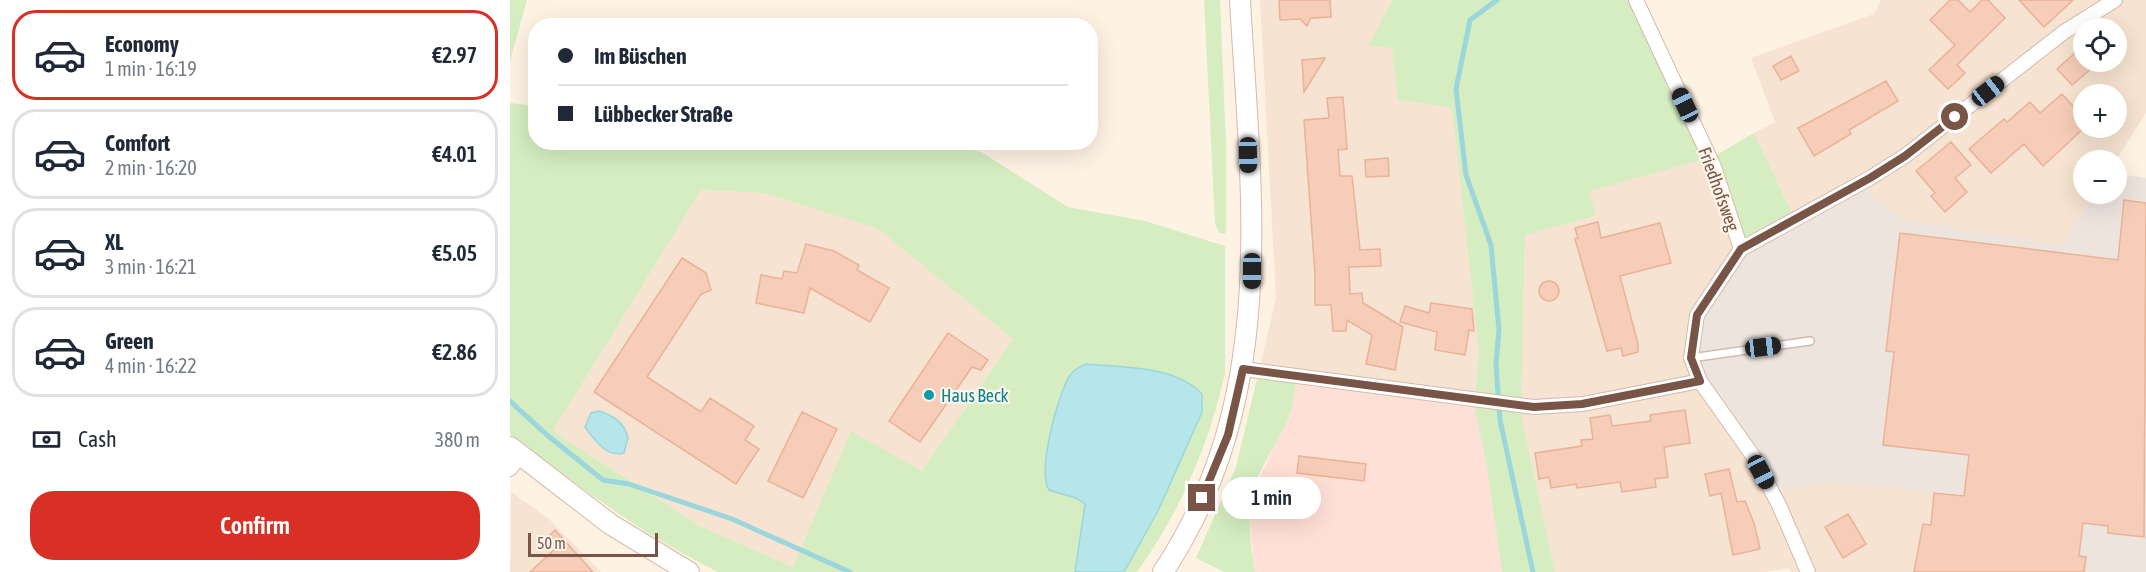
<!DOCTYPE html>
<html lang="en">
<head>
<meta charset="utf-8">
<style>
	body { margin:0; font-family:"Asap Condensed",sans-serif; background:#f6f6f7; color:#1f2937; height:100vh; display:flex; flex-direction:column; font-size:22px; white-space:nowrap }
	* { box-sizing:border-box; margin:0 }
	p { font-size:20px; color:#747a83 }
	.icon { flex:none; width:33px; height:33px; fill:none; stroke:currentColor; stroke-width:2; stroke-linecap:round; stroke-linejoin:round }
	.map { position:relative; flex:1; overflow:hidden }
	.panel { display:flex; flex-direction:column; background:#fff; width:510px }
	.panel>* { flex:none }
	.banner { position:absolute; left:18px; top:18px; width:570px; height:132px; border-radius:24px; box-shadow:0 6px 24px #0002; display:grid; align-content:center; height:132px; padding:0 30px; background:#fff }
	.tools { position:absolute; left:1563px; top:18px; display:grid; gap:12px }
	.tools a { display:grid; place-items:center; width:54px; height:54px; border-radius:50%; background:#fff; box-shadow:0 6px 24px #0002; font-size:30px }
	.scale { position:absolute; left:18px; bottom:15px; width:130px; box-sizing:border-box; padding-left:6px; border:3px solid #795547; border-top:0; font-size:16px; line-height:21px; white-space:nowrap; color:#795547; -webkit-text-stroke:4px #fff6eb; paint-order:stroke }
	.end { position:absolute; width:27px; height:27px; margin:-14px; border:8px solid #795547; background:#fff; box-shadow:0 0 0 3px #fff }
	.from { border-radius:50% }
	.bubble { position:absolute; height:42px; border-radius:21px; background:#fff; box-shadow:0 6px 24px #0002; font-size:20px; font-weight:600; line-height:42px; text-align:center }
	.car { position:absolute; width:18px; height:36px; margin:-18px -9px; border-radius:8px; box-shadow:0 0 4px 2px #0007; background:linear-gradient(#222 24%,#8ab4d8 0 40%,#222 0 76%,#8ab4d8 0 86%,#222 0) }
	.banner b { display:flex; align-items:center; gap:21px; height:57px; font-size:22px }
	.banner b+b { border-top:2px solid #e0e1e3 }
	.banner i { width:15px; height:15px; background:#1f2937 }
	ul { padding:10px 0 0; list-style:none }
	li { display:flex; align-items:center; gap:18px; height:90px; margin:0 12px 9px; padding:0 18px; border:3px solid #e0e1e3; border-radius:24px }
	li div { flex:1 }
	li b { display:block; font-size:22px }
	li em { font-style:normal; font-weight:600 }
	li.on { border-color:#d93025 }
	li>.icon { width:54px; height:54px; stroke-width:1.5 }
	.pay { display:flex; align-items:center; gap:15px; height:66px; padding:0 30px; font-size:22px }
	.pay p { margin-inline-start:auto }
	.action { display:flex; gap:12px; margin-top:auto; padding:12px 30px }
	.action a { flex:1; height:69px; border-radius:24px; background:#d93025; color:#fff; font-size:24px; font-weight:600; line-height:69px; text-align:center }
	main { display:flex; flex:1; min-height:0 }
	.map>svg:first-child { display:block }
</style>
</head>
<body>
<main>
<section class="panel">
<ul>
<li class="on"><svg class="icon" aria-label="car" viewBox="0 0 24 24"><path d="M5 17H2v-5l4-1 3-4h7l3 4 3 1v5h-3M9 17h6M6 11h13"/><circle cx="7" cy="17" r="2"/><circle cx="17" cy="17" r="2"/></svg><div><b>Economy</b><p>1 min · 16:19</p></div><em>€2.97</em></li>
<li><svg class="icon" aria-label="car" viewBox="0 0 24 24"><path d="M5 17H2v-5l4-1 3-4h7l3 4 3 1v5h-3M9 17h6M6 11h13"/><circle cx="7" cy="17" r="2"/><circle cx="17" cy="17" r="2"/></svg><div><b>Comfort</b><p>2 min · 16:20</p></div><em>€4.01</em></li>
<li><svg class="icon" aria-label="car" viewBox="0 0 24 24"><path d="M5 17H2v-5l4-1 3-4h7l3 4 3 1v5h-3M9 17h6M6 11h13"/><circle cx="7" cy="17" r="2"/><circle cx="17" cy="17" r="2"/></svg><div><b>XL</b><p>3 min · 16:21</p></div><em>€5.05</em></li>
<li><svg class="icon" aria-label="car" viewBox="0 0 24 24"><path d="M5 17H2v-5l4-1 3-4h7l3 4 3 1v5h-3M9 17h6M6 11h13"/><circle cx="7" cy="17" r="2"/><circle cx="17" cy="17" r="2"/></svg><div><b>Green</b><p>4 min · 16:22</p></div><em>€2.86</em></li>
</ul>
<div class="pay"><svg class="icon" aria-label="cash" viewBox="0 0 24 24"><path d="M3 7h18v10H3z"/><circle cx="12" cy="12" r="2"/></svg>Cash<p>380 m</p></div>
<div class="action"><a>Confirm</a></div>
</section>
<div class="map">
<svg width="1636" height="572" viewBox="0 0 1636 572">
	<rect width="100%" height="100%" fill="#fef2e3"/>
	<path fill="#f6e3d1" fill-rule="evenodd" d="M750,0h132l-22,46 22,2 6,52 54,8 27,245 -5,53 -217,-27 19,-80z
		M1371,0h265v113l-30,47h-32v34h11l-33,51 -158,-24 -43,-33 -68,27 -39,-82 21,-11 -24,-64 123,-44zM1574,28h32v34h-32zM1574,94h32v34h-32z
		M1202,157l30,87 27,247 64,-9 128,13 37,77h-207l-2,-4 -23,4h-211l-34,-158 4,-180 70,-18 -6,-25z
		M191,190l63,3 114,36 135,110 -91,132 -71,-39 -58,135 -93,-41 -147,-95z
		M1,492l38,27 52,53h-91z"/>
	<path fill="#ffe0d6" d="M785,383l179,23 13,62 15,104h-247l-5,-50 3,-31 38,-79z"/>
	<path fill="#ede4de" d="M1607,174l29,4v394h-148l-37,-77 -128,-13 -64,10 -70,-106 -8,-69 51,-73 119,-56 43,33 158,24 33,-51h21z"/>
	<path fill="#d5edc0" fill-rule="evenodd" d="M0,0h17l-17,61z
		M694,0h16l6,145v89l-7,-1 -4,-10z
		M882,0h247l74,157 41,-24 39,82 -51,29 -30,-87 -122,34 5,25 -70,19 -4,179 34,158h-53l-15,-104 -13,-62 5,-53 -27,-245 -54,-8 -6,-52 -23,-2z
		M0,103l25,3 1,36 412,1 33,9 87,55 77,14 80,25v127c-16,72 -45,139 -88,199h-13l35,-61 33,-127c-34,-14 -69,-16 -106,-20l-37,126 27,8 9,6 -10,68h-357c-75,-37 -142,-87 -208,-138zM191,190l63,3 114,36 135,110 -91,132 -71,-40 -58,136 -93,-41 -147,-95z
		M747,379l38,4c1,41 -30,70 -42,106 -7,26 -2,57 2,83h-31l-28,-14 40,-91z"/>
	<path fill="#b6e5ea" stroke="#9bd6dc" stroke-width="1.5" d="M576,364c37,4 89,1 116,30v18l-44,99 -34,61h-49l10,-68 -9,-6 -27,-8c-12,-19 9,-98 22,-116 3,-5 10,-7 15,-10z
		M89,411c15,5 25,11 29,27l-4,15c-18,5 -30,-14 -39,-26l6,-14z"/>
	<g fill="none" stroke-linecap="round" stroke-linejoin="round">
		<path stroke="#9bd6dc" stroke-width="5" d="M987,0l-27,20 -14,69 10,86 25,70 8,85 -3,34 4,56 33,152
			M0,401l37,34 56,45 26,4 103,35 118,53"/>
	</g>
	<path fill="#f6cdb8" stroke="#eab297" stroke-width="1.5" d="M769,0h51l1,17 -20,1 -4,8 -7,-7 -20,1z
		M1440,0h8l12,12 12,-12h6l17,18 -48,47 8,8 -17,16 -19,-19 26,-25 -25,-25z
		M1509,0h54l-29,27z
		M1574,45v17h15l-27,23 -15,-16z
		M1281,56l8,15 -18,9 -8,-14z
		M815,58l-21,34 -2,-32z
		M1376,81l12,20 -49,29 2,4 -37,22 -16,-28z
		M1552,94l22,24v10l-41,38 -19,-22 -33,29 -22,-24 35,-30 3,3 23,-20 10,11z
		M833,97l4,52 -9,1 2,26h12l8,74 20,-1 1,17 -32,1 1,27 12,-1 1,10 40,24 -8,43 -29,-6 6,-29 -25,-15 -1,11h-13l-2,-26h-16v-30l-11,-155 25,-2 -2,-20z
		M1441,142l20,23 -16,13 12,14 -22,20 -14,-16 4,-3 -19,-22z
		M878,158l1,18 -23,1 -1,-17z
		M1614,200l22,3 -2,334 -36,-4v-7l-25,-3 -4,33 7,1 -2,15h-170l9,-48 8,1 3,-32 30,3 5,-41 -86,-10 11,-93 -8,-1 14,-118 218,27z
		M1088,222l3,16 59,-15 11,40 -51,13 18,68v8l-15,4 -2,-8 -14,3 -32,-112 3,-1 -3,-10z
		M296,244l28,7 25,14 -2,5 32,18 -19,34 -60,-34 -6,25 -48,-10 5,-28 21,4 2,-8 13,2z
		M172,258l24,15 5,17 -10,4 -54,83 54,35 9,-14 44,28 -9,14 14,9 -23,35 -142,-92z
		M1029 291a10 10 0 1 1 20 0a10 10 0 1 1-20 0Z
		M921,303l41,6 2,22 -5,-1 -4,25 -30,-5 2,-18 -37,-10 5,-16 24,7z
		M438,333l40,27 -7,10 -9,-3 -52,75 -31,-21z
		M1175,410l5,33 -26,4 4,30 -13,2 1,8 -34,5 -2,-10 -43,6 -1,-4 -25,4 -2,-11 -10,2 -4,-26 47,-7 -1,-6 12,-1 -3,-21 20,-3 2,11 39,-5 -1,-6z
		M292,412l35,17 -34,69 -35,-17z
		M789,456l67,8 -2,17 -67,-8z
		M1219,469l8,33 8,-1 9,22 6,26 -27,6 -12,-62 -11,3 -5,-22z
		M1338,514l18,30 -23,14 -18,-31z
		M45,530l9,10 29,32h-63l25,-23 -9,-10z"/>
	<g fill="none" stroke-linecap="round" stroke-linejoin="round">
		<defs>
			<path id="lane" d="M1181,358l119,-17"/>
			<path id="street" d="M1126,0l78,167 27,82
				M733,369l291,38 49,-3 117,-23
				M0,469l11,-14
				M1298,572l-29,-67 -26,-49 -53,-75 -9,-23 6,-43 44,-66 129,-71 35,-22 159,-124 51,-32"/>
			<path id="secondary" d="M0,447l100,77 79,48
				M653,572c117,-177 88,-373 77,-572"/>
		</defs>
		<use href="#lane" stroke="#d3baab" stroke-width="10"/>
		<use href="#street" stroke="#d3baab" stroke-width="16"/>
		<use href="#secondary" stroke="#d6baa8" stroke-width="22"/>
		<use href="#lane" stroke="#fff" stroke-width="7"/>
		<use href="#street" stroke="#fff" stroke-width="14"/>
		<use href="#secondary" stroke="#fff" stroke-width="20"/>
	</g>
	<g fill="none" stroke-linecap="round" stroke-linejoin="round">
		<path stroke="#795547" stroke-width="8" d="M692,498l26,-63 15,-66 291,38 48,-3 118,-23 -9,-23 6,-43 44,-66 129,-71 35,-22 50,-39"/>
	</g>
	<circle fill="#0f9aa8" stroke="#fff6eb" stroke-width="2" cx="419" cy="395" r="6"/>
	<g text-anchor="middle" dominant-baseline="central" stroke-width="4.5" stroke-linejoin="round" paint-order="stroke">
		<g font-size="18" fill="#795547" stroke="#fff6eb">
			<text transform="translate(1209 189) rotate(70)">Friedhofsweg</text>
		</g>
		<g font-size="18" fill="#0d838f" stroke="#fff6eb" text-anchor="start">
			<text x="431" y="395">Haus Beck</text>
		</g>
	</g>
</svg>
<div class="tools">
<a><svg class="icon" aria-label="locate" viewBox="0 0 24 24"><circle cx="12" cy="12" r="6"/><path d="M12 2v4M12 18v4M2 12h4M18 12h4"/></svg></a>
<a>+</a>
<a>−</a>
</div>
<div class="scale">50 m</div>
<i class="end from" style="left:1445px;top:117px"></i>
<i class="end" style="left:692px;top:498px"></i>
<div class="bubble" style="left:712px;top:477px;width:99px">1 min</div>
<i class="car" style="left:1478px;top:91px;rotate:52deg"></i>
<i class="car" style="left:1175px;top:105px;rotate:335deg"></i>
<i class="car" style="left:738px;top:155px;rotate:179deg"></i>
<i class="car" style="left:742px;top:271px;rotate:180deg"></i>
<i class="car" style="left:1253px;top:347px;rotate:83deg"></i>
<i class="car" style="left:1251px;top:472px;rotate:152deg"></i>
<div class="banner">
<b><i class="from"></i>Im Büschen</b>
<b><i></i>Lübbecker Straße</b>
</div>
</div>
</main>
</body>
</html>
